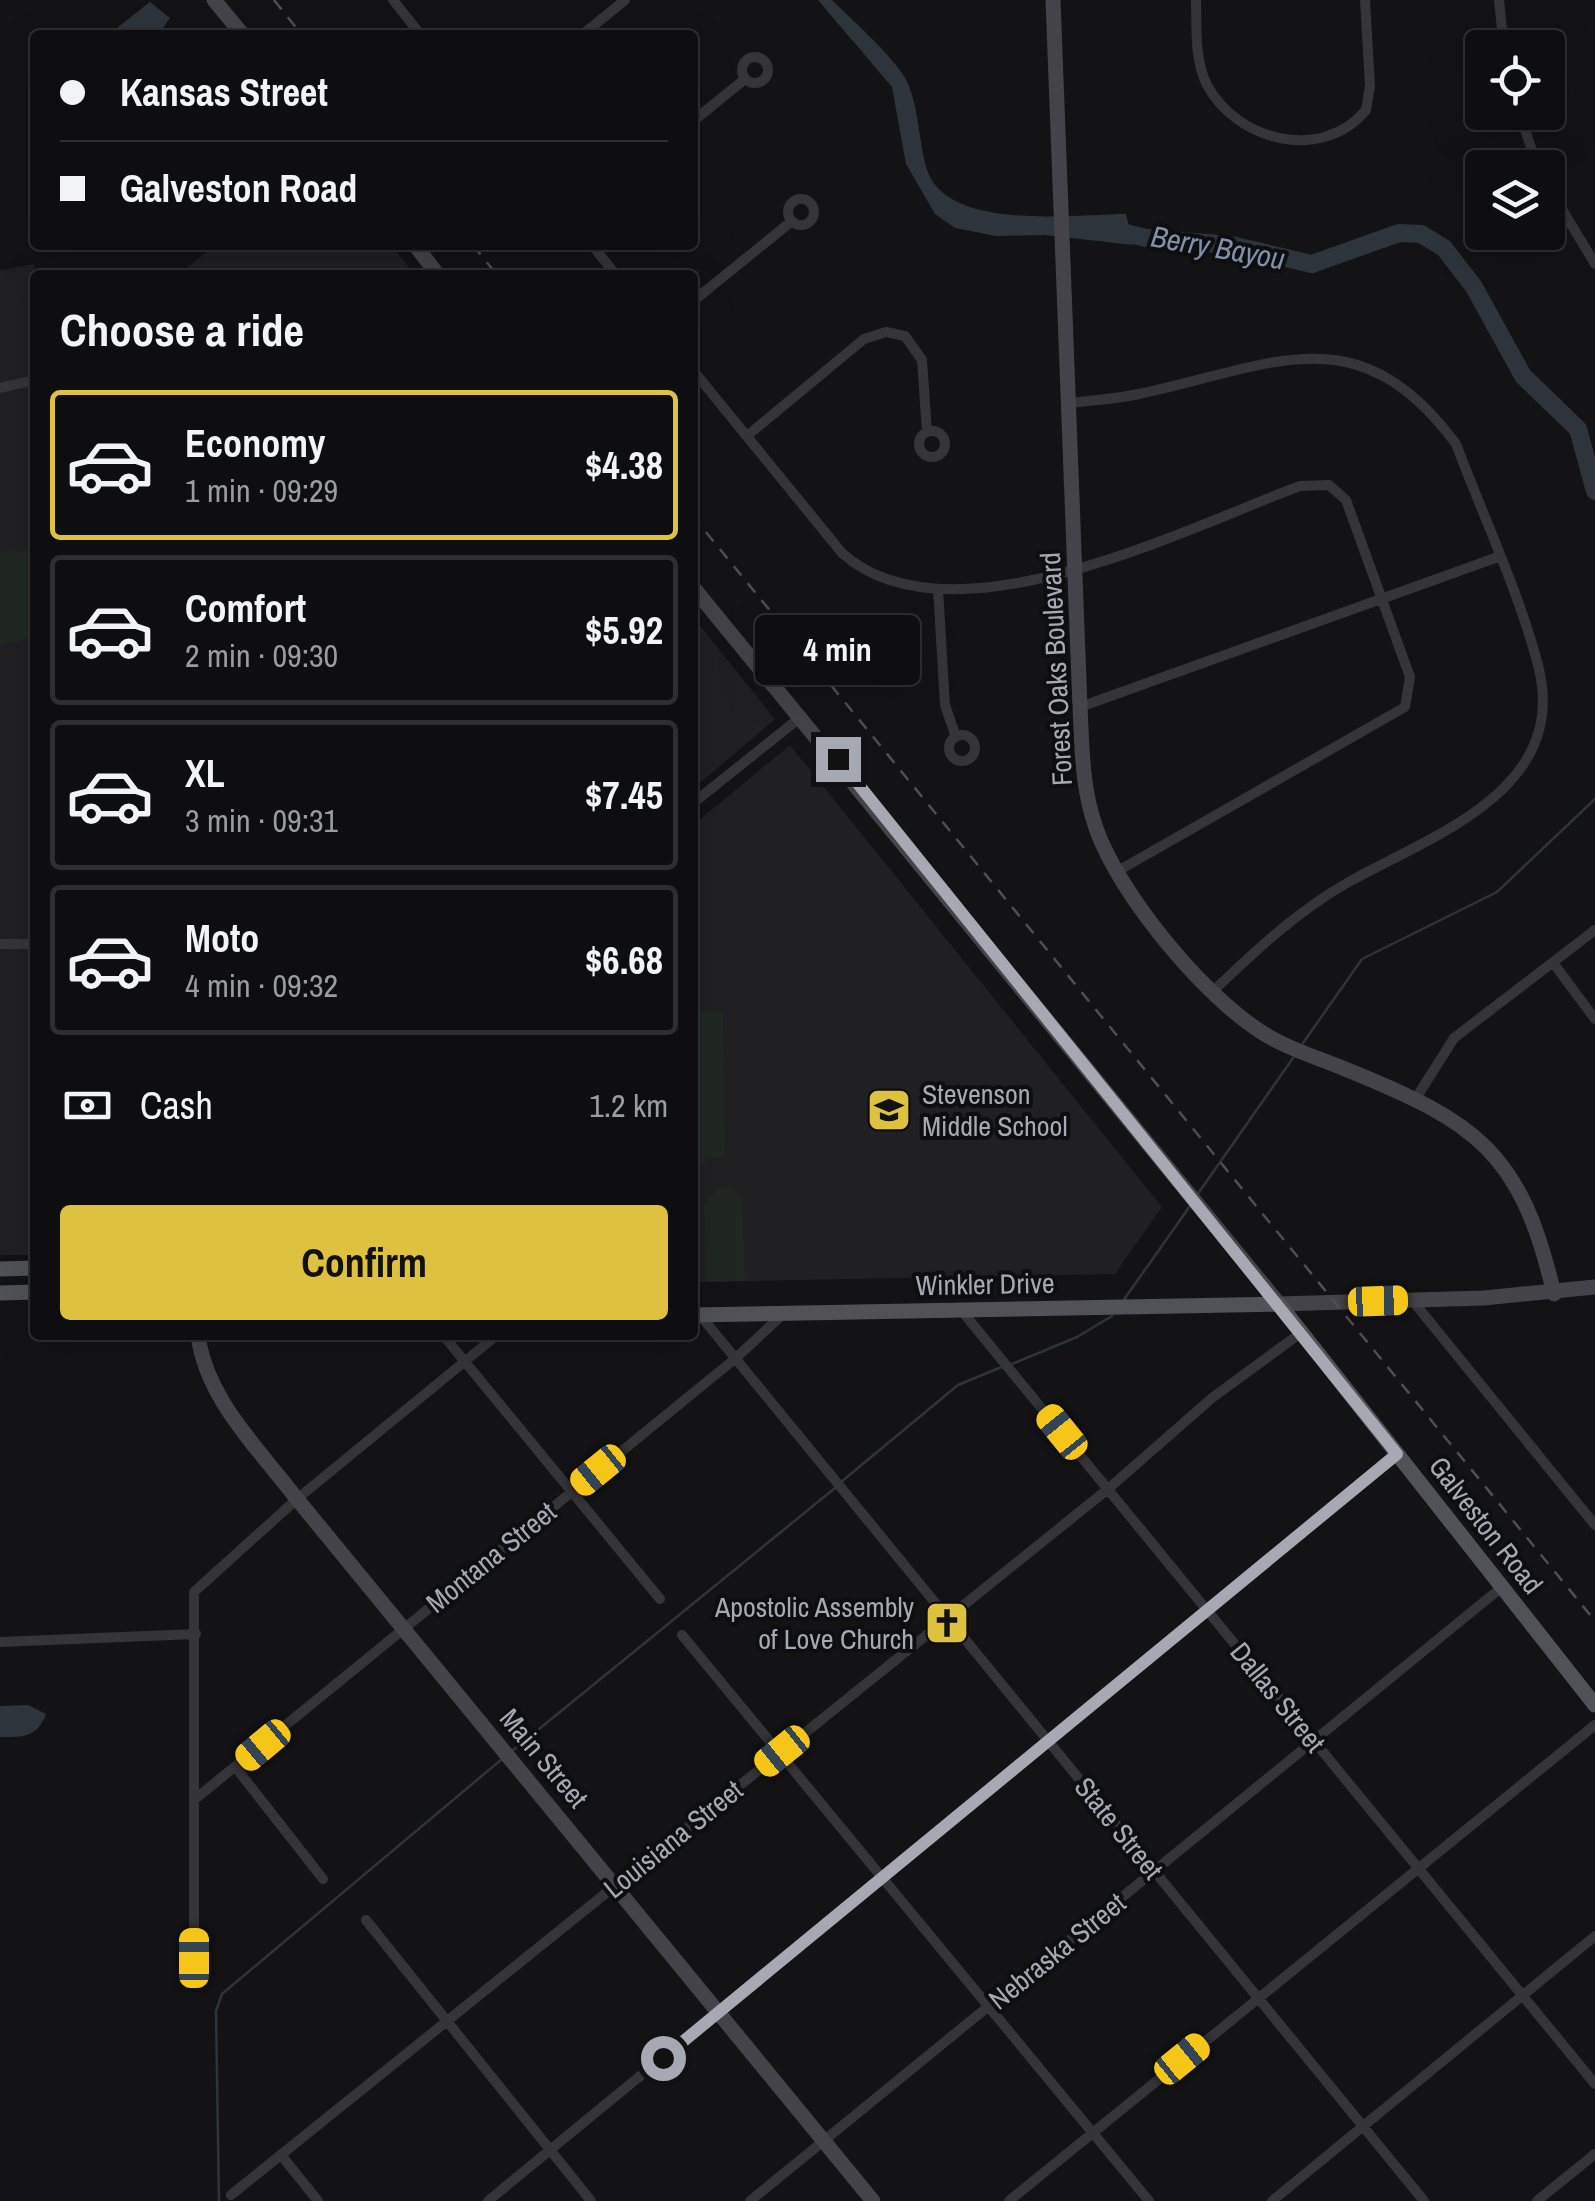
<!DOCTYPE html>
<html lang="en">
<head>
<meta charset="utf-8">
<style>
	body { margin:0; font-family:"Archivo Narrow",sans-serif; background:#171719; color:#f1f3f6; height:100vh; display:flex; flex-direction:column; font-size:38px; white-space:nowrap }
	* { box-sizing:border-box; margin:0 }
	p { font-size:32px; color:#9b9c9f }
	.icon { flex:none; width:55px; height:55px; fill:none; stroke:currentColor; stroke-width:2; stroke-linecap:round; stroke-linejoin:round }
	.map { position:relative; flex:1; overflow:hidden }
	.side { position:absolute; left:30px; top:270px; width:668px; height:1070px; display:flex; flex-direction:column; background:#0e0e10; border-radius:10px; box-shadow:0 10px 40px #0002,0 0 0 2px #2e2e30 }
	.side>* { flex:none }
	.guide { position:absolute; left:30px; top:30px; width:668px; height:220px; border-radius:10px; box-shadow:0 10px 40px #0002,0 0 0 2px #2e2e30; display:grid; align-content:center; height:220px; padding:0 30px; background:#0e0e10 }
	.controls { position:absolute; left:1465px; top:30px; display:grid; gap:20px }
	.controls a { display:grid; place-items:center; width:100px; height:100px; border-radius:10px; background:#0e0e10; box-shadow:0 10px 40px #0002,0 0 0 2px #2e2e30; font-size:50px }
	.end { position:absolute; width:45px; height:45px; margin:-22px; border:12px solid #a6a8b4; background:#111; box-shadow:0 0 0 5px #111 }
	.from { border-radius:50% }
	.bubble { position:absolute; height:70px; border-radius:10px; background:#0e0e10; box-shadow:0 10px 40px #0002,0 0 0 2px #2e2e30; font-size:32px; font-weight:700; line-height:70px; text-align:center }
	.car { position:absolute; width:30px; height:60px; margin:-30px -15px; border-radius:12px; box-shadow:0 0 8px 2px #0007; background:linear-gradient(#f5c518 24%,#345 0 40%,#f5c518 0 76%,#345 0 86%,#f5c518 0) }
	.guide b { display:flex; align-items:center; gap:35px; height:95px; font-size:38px }
	.guide b+b { border-top:2px solid #2e2e30 }
	.guide i { width:25px; height:25px; background:#f1f3f6 }
	ul { padding:0; list-style:none }
	li { display:flex; align-items:center; gap:30px; height:150px; margin:0 20px 15px; padding:0 10px; border:5px solid #2e2e30; border-radius:10px }
	li div { flex:1 }
	li b { display:block; font-size:38px }
	li em { font-style:normal; font-weight:700 }
	li.current { border-color:#dfc140 }
	li>.icon { width:90px; height:90px; stroke-width:1.5 }
	h2 { padding:0 30px; font-size:45px; line-height:120px }
	.pay { display:flex; align-items:center; gap:25px; height:110px; padding:0 30px; font-size:38px }
	.pay p { margin-inline-start:auto }
	.cta { display:flex; gap:20px; margin-top:auto; padding:20px 30px }
	.cta a { flex:1; height:115px; border-radius:10px; background:#dfc140; color:#111; font-size:40px; font-weight:700; line-height:115px; text-align:center }
	.map>svg:first-child { display:block }
</style>
</head>
<body>
<div class="map">
<svg width="1595" height="2201" viewBox="0 0 1595 2201">
	<rect width="100%" height="100%" fill="#131315"/>
	<path fill="#201f21" d="M216,245h175l24,30h-238z
		M34,264l1,991h-35v-985z
		M693,617l82,102 -82,70h-1z
		M790,745l372,462 -47,67 -422,8v-457z"/>
	<path fill="#202721" d="M0,551h35v86l-35,8z
		M693,1012h30l2,145 -15,2 -17,13z
		M718,1187l14,2 10,9 3,83 -40,1 -1,-78z"/>
	<path fill="#2e343c" d="M818,0h14c23,23 51,47 70,73 17,24 16,68 25,97 21,62 147,44 199,44l7,31 -88,-10 -49,1 -41,-8 -20,-14 -29,-50 -14,-77z
		M150,2l20,16 -12,17h-50z
		M28,1705l18,9c-9,24 -23,23 -46,23v-31z"/>
	<g fill="none" stroke-linecap="round" stroke-linejoin="round">
		<path stroke="#2e343c" stroke-width="2.5" d="M1303,1043l59,-84 135,-67 98,-93
			M1197,1195l96,-137
			M1123,1301l67,-95
			M1012,1364l65,-27 35,-21
			M841,1482l117,-97 46,-19
			M512,1751l323,-263
			M219,2201l-3,-190 6,-17 280,-235"/>
		<path stroke="#2e343c" stroke-width="18" d="M1110,229l36,9 85,7 81,19 87,-31 22,1 23,14 30,39 49,89 55,53 17,62"/>
		<path stroke="#353539" stroke-width="10" d="M393,0l28,35
			M1196,0c1,28 -2,59 11,85 30,56 115,78 159,25l4,-24 -5,-86
			M1499,0l5,48
			M582,35l43,-35
			M742 70a13 13 0 1 1 26 0a13 13 0 1 1-26 0Z
			M1519,112l19,56
			M692,122l53,-43
			M1548,186l47,78
			M788 212a13 13 0 1 1 26 0a13 13 0 1 1-26 0Z
			M592,245l24,30
			M692,302l100,-81
			M692,369l150,184c107,96 342,-24 458,-67l29,-1 17,15 64,177 -5,30 -289,165
			M0,388l35,-8
			M1070,403c23,-3 46,-4 69,-9 134,-28 218,-83 317,50 26,69 64,151 82,221 33,126 -108,171 -191,218 -51,29 -94,70 -136,110
			M919 444a13 13 0 1 1 26 0a13 13 0 1 1-26 0Z
			M748,435l116,-96 22,-7 19,4 17,24 5,72
			M938,589l7,116 11,32
			M1080,707l418,-150
			M949 748a13 13 0 1 1 26 0a13 13 0 1 1-26 0Z
			M692,804l110,-88
			M0,944h35
			M1554,964l41,55
			M1416,1098l38,-60 141,-108
			M1412,1300l183,225
			M961,1310l634,774
			M700,1315l724,886
			M443,1335l217,264
			M682,1635l467,566
			M0,1642l196,-8
			M236,1768l87,111
			M194,1800l542,-442 47,-44
			M366,1920l225,281
			M194,1959v-367l103,-93 200,-164
			M281,2155l37,46
			M231,2195l877,-706 104,-91 90,-66
			M488,2201l909,-747
			M750,2201l752,-614
			M1009,2201l586,-476
			M1272,2201l323,-265
			M1537,2201l58,-47"/>
		<path stroke="#434349" stroke-width="15" d="M214,0l29,35
			M1053,0l27,707c2,41 2,82 16,121 23,67 115,179 179,212 22,12 47,19 70,29 131,53 176,82 209,225
			M415,245l23,30
			M692,586l587,718 205,-6 111,-11
			M198,1335c8,64 61,114 99,164l576,702"/>
		<path stroke="#515158" stroke-width="15" d="M0,1269l35,-1
			M0,1293l35,-1
			M692,1315l587,-11 316,401"/>
		<path stroke="#4e4e54" stroke-width="2.5" stroke-dasharray="12 10" stroke-linecap="butt" d="M274,0l28,35
			M473,245l24,30
			M692,515l903,1106"/>
	</g>
	<g fill="none" stroke-linecap="round" stroke-linejoin="round">
		<path stroke="#a6a8b4" stroke-width="12" d="M663,2058l734,-604 -559,-695"/>
	</g>
	<defs>
		<symbol id="school-square" viewBox="-11 -11 22 22"><rect x="-9" y="-9" width="18" height="18" rx="4" fill="#dfc140" stroke="#0e0e10"/><path d="M0-5L7-2L0 1L-7-2ZM-4 1L0 2.5L4 1V4Q0 6-4 4Z" fill="#111"/></symbol>
		<symbol id="church-square" viewBox="-11 -11 22 22"><rect x="-9" y="-9" width="18" height="18" rx="4" fill="#dfc140" stroke="#0e0e10"/><path d="M-1.2-6h2.4v3.5h3.3v2.4h-3.3V6h-2.4V-.1h-3.3v-2.4h3.3Z" fill="#111"/></symbol>
	</defs>
	<g fill-rule="evenodd">
		<use href="#school-square" x="864" y="1085" width="50" height="50"/>
		<use href="#church-square" x="922" y="1598" width="50" height="50"/>
	</g>
	<g text-anchor="middle" dominant-baseline="central" stroke-width="8" stroke-linejoin="round" paint-order="stroke">
		<g font-size="28" fill="#a6a8b4" stroke="#0e0e10">
			<text transform="translate(1056 669) rotate(-93)">Forest Oaks Boulevard</text>
			<text transform="translate(985 1284) rotate(-1)">Winkler Drive</text>
			<text transform="translate(1486 1525) rotate(52)">Galveston Road</text>
			<text transform="translate(491 1557) rotate(-39)">Montana Street</text>
			<text transform="translate(1278 1697) rotate(51)">Dallas Street</text>
			<text transform="translate(544 1758) rotate(50)">Main Street</text>
			<text transform="translate(1119 1828) rotate(51)">State Street</text>
			<text transform="translate(673 1839) rotate(-39)">Louisiana Street</text>
			<text transform="translate(1057 1951) rotate(-39)">Nebraska Street</text>
		</g>
		<g font-size="28" fill="#a6a8b4" stroke="#0e0e10" text-anchor="start">
			<text x="922" y="1094">Stevenson<tspan x="922" dy="32">Middle School</tspan></text>
			<text x="914" y="1607" text-anchor="end">Apostolic Assembly<tspan x="914" dy="32">of Love Church</tspan></text>
		</g>
		<g font-size="30" font-style="italic" fill="#8091ac" stroke="#0e0e10">
			<text transform="translate(1218 247) rotate(10)">Berry Bayou</text>
		</g>
	</g>
</svg>
<div class="controls">
<a><svg class="icon" aria-label="locate" viewBox="0 0 24 24"><circle cx="12" cy="12" r="6"/><path d="M12 2v4M12 18v4M2 12h4M18 12h4"/></svg></a>
<a><svg class="icon" aria-label="layers" viewBox="0 0 24 24"><path d="M12 4l9 5-9 5-9-5zM3 14l9 5 9-5"/></svg></a>
</div>
<i class="end from" style="left:663px;top:2058px"></i>
<i class="end" style="left:838px;top:759px"></i>
<div class="bubble" style="left:755px;top:615px;width:165px">4 min</div>
<i class="car" style="left:1378px;top:1301px;rotate:88deg"></i>
<i class="car" style="left:1062px;top:1432px;rotate:321deg"></i>
<i class="car" style="left:598px;top:1470px;rotate:231deg"></i>
<i class="car" style="left:263px;top:1745px;rotate:230deg"></i>
<i class="car" style="left:782px;top:1751px;rotate:231deg"></i>
<i class="car" style="left:194px;top:1958px;rotate:0deg"></i>
<i class="car" style="left:1182px;top:2059px;rotate:51deg"></i>
<div class="guide">
<b><i class="from"></i>Kansas Street</b>
<b><i></i>Galveston Road</b>
</div>
<section class="side">
<h2>Choose a ride</h2>
<ul>
<li class="current"><svg class="icon" aria-label="car" viewBox="0 0 24 24"><path d="M5 17H2v-5l4-1 3-4h7l3 4 3 1v5h-3M9 17h6M6 11h13"/><circle cx="7" cy="17" r="2"/><circle cx="17" cy="17" r="2"/></svg><div><b>Economy</b><p>1 min · 09:29</p></div><em>$4.38</em></li>
<li><svg class="icon" aria-label="car" viewBox="0 0 24 24"><path d="M5 17H2v-5l4-1 3-4h7l3 4 3 1v5h-3M9 17h6M6 11h13"/><circle cx="7" cy="17" r="2"/><circle cx="17" cy="17" r="2"/></svg><div><b>Comfort</b><p>2 min · 09:30</p></div><em>$5.92</em></li>
<li><svg class="icon" aria-label="car" viewBox="0 0 24 24"><path d="M5 17H2v-5l4-1 3-4h7l3 4 3 1v5h-3M9 17h6M6 11h13"/><circle cx="7" cy="17" r="2"/><circle cx="17" cy="17" r="2"/></svg><div><b>XL</b><p>3 min · 09:31</p></div><em>$7.45</em></li>
<li><svg class="icon" aria-label="car" viewBox="0 0 24 24"><path d="M5 17H2v-5l4-1 3-4h7l3 4 3 1v5h-3M9 17h6M6 11h13"/><circle cx="7" cy="17" r="2"/><circle cx="17" cy="17" r="2"/></svg><div><b>Moto</b><p>4 min · 09:32</p></div><em>$6.68</em></li>
</ul>
<div class="pay"><svg class="icon" aria-label="cash" viewBox="0 0 24 24"><path d="M3 7h18v10H3z"/><circle cx="12" cy="12" r="2"/></svg>Cash<p>1.2 km</p></div>
<div class="cta"><a>Confirm</a></div>
</section>
</div>
</body>
</html>
